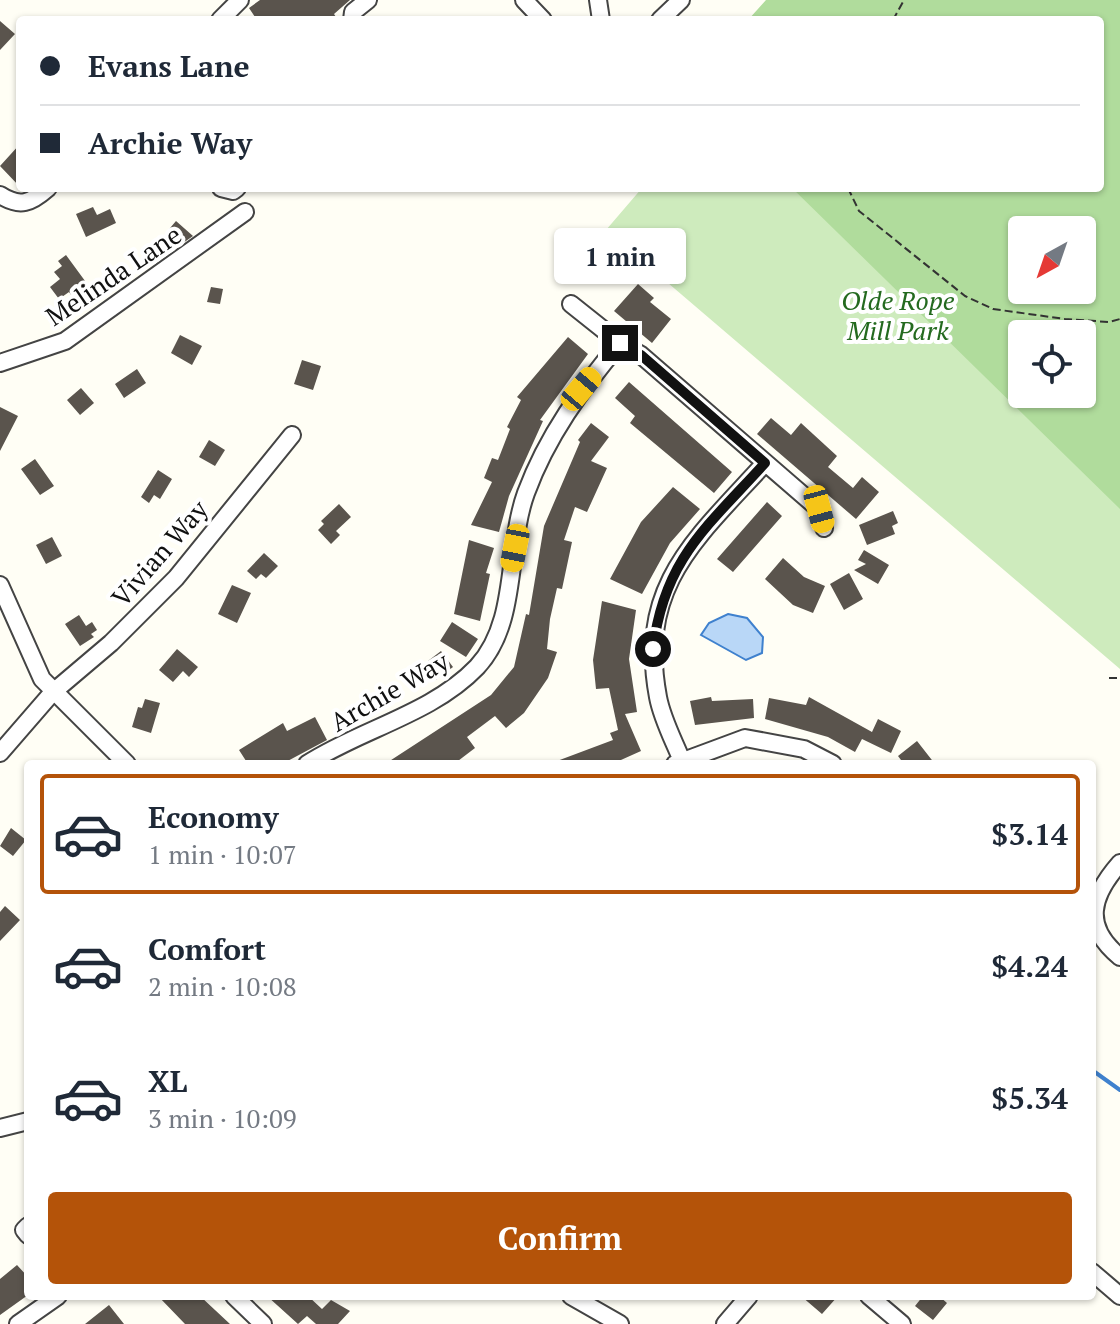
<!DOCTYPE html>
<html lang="en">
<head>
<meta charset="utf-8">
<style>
	body { margin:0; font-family:"PT Serif",serif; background:#f6f6f7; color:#1f2937; height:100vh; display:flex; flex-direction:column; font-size:30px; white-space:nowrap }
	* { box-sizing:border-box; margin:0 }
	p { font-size:26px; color:#747a83 }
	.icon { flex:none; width:44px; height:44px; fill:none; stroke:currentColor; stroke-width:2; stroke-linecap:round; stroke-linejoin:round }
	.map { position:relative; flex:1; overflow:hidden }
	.sheet { position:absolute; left:24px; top:760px; width:1072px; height:540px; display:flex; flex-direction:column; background:#fff; border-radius:8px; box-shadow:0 2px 6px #0004 }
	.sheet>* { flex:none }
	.banner { position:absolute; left:16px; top:16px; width:1088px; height:176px; border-radius:8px; box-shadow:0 2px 6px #0004; display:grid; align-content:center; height:176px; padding:0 24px; background:#fff }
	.needle { width:52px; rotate:220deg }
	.buttons { position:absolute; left:1008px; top:216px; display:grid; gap:16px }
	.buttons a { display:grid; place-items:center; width:88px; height:88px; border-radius:8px; background:#fff; box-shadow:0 2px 6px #0004; font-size:40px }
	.end { position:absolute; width:36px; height:36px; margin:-18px; border:10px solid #111; background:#fff; box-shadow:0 0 0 4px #fff }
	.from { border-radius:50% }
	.bubble { position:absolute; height:56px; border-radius:8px; background:#fff; box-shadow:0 2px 6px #0004; font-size:26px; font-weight:700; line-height:56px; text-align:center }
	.car { position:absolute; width:24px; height:48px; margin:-24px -12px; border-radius:10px; box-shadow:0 0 6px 2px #0007; background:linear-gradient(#f5c518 24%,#345 0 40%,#f5c518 0 76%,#345 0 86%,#f5c518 0) }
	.banner b { display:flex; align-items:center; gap:28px; height:76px; font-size:30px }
	.banner b+b { border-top:2px solid #e0e1e3 }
	.banner i { width:20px; height:20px; background:#1f2937 }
	ul { padding:14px 0 0; list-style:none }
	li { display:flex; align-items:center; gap:24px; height:120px; margin:0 16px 12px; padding:0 8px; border:4px solid transparent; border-radius:8px }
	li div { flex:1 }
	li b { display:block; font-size:30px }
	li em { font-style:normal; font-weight:700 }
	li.active { border-color:#b45309 }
	li>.icon { width:72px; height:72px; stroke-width:1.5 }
	.cta { display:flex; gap:16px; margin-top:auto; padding:16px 24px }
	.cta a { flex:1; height:92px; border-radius:8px; background:#b45309; color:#fff; font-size:32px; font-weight:700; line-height:92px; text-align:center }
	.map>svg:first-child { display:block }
</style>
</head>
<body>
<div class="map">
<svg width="1120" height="1324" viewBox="0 0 1120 1324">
	<rect width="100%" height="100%" fill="#fffef5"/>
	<path fill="#ceebbd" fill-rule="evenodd" d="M1120,0v669l-514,-439 36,-42h458v-168zM1022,230h60v60h-60zM1022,334h60v60h-60z"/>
	<path fill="#b0dc9c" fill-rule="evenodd" d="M766,0h354v509l-328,-321h308v-168h-352zM1022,230h60v60h-60zM1022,334h60v60h-60z"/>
	<path fill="#b9d7f7" stroke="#3f81ce" stroke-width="2" d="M728,614l19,4 16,19 -1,16 -16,7 -45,-25 8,-12z"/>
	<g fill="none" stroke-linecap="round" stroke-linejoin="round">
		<path stroke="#3f81ce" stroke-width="4" d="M1092,1070l28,20"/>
	</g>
	<path fill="#5a544d" d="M260,0h90l-16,14 4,6h-81l-8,-12z
		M0,21l15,13 -15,16z
		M20,144v43l-20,-21z
		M93,207l4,8 13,-6 6,14 -30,14 -10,-23z
		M176,221l17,15 -17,12 -11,-14z
		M66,255l22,30 -16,11 -3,-4 -10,7 -9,-12 10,-8 -6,-7 8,-6 -4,-5z
		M638,284l16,14 -4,4 21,17 -19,24 -38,-32z
		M211,287l12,2 -3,15 -13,-2z
		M180,335l22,11 -10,19 -21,-12z
		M568,337l20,17 -48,66 3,1 -34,75 -10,36 -28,-7 21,-43 -8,-4 8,-20 6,2 12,-31 -3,-2 14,-27 -4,-3z
		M302,360l19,6 -8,24 -19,-6z
		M137,369l9,14 -22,15 -9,-14z
		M629,382l103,90 -18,21 -84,-70 5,-7 -20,-18z
		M81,388l13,15 -14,12 -13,-15z
		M0,407l18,9 -18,35z
		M771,418l20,17 10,-12 36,33 -9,11 25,21 9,-11 17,15 -23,27 -99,-85z
		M591,423l18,14 -18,24 16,7 -20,44 -12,-5 -11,33 8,2 -10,47 -5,-1 -7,31 -3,30 10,3 -9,26 -24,35 -18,15 -11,-12 -28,21 8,11 -21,16h-69l106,-69 23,-28 12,-53 3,1 15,-89 36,-84 -2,-2z
		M209,440l16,10 -10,16 -16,-9z
		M35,459l19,27 -14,9 -19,-26z
		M158,470l14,9 -12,20 -6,-4 -5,8 -8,-6z
		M673,487l27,22 -30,34 -28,51 -32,-15 31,-57z
		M767,502l15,14 -49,56 -16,-13z
		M339,504l12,13 -15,14 4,4 -9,9 -13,-14 6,-6 -3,-3z
		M893,511l5,12 -6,3 3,8 -28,11 -8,-20z
		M52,537l10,19 -16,8 -10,-19z
		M469,540l25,8 -8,25 4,1 -10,47 -26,-7z
		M864,550l25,15 -11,19 -24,-14 12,-6 -8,-4z
		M264,553l14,13 -12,12 -5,-4 -5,5 -9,-8z
		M783,558l21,19 21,9 -12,27 -20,-8 -28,-26z
		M849,573l14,26 -19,11 -14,-26z
		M232,585l19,8 -14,30 -19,-9z
		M602,601l34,9 -7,49 8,53 -12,2 16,37 -29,13h-63l64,-24 -3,-7 8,-3 -9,-42 -13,1 -3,-29z
		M79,615l7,11 6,-4 5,8 -6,4 3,3 -14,9 -15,-22z
		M452,622l26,17 -12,18 -26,-16z
		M177,649l21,18 -9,10 -6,-6 -10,11 -14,-12z
		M441,651l12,16 -17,13 -12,-16z
		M711,697l1,4 41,-2 1,19 -59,7 -5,-24z
		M809,697l63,35 6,-13 23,12 -10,22 -29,-14 -7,13 -27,-15 -63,-18 4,-21 37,7z
		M145,699l15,4 -9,30 -19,-6 6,-20 4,1z
		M315,717l12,23 -45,24h-34l-9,-14 44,-27 4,8z
		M917,741l18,23h-31l-6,-8z
		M11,828l15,12 -13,16 -13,-10z
		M5,906l15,14 -20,21v-29z
		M17,1265l11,12v18l-28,20v-36z
		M158,1296h42l30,28h-45z
		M267,1296h41l14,13 9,-9 19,11 -12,13h-22l-9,-8 -9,8z
		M801,1296h37l-16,18z
		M923,1296h16l8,7 -14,17 -18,-14z
		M109,1305l15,19h-39z"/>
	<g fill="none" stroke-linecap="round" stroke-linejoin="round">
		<defs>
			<path id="minor" d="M524,0l19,20
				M598,0l3,20
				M220,20l20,-20
				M352,20l1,-8 15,-12
				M660,20l21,-20
				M221,188l12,3 4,-3
				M0,195c20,13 31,8 48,-7
				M571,304l49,39
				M0,363l65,-22 180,-129
				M0,585l42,94 85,85
				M0,753l52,-60 59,-50 65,-65 116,-143
				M682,761c-8,-20 -20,-42 -24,-64 -21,-112 38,-158 107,-234
				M307,764c54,-35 125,-50 170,-97 42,-45 29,-119 49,-174 21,-57 56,-105 94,-150l21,12 178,154 5,19
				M675,764l70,-26 59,11 29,15
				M1120,863c-29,33 -38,63 0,94
				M0,1128l28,-7
				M28,1226l-4,4 4,5
				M1092,1272l28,24
				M234,1296l29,28
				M571,1296l49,28
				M869,1296l33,28
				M18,1324l40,-28
				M725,1324l24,-28"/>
		</defs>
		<use href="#minor" stroke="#444" stroke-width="20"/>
		<path stroke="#333" stroke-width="2" stroke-dasharray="8 4" stroke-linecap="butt" d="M893,20l11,-20
			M848,188l11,23 106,85 28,13 72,10 44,3 11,-3
			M1109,678h11"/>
		<use href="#minor" stroke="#fff" stroke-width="16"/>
	</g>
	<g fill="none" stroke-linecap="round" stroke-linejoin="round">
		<path stroke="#111" stroke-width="10" d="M620,343l21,12 124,108c-58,64 -101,96 -112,186"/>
	</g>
	<g text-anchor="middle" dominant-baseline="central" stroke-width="8" stroke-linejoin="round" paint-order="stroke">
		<g font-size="26" fill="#111" stroke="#fff">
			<text transform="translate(113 275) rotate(-34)">Melinda Lane</text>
			<text transform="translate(159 553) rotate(-49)">Vivian Way</text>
			<text transform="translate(389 691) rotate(-30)">Archie Way</text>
		</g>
		<g font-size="26" font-style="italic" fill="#246a1f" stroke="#fff">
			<text x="898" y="300">Olde Rope<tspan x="898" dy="30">Mill Park</tspan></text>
		</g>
	</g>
</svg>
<div class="buttons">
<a><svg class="needle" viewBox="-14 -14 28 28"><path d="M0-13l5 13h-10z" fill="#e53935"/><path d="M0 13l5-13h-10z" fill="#747a83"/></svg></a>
<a><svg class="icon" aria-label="locate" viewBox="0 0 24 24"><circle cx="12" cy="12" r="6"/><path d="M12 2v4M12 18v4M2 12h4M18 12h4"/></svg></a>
</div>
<i class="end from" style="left:653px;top:649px"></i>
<i class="end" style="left:620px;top:343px"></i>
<div class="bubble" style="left:554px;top:228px;width:132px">1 min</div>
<i class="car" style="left:581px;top:389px;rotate:40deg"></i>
<i class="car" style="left:819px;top:509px;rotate:165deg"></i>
<i class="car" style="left:515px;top:548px;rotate:191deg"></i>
<div class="banner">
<b><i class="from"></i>Evans Lane</b>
<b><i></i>Archie Way</b>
</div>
<section class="sheet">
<ul>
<li class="active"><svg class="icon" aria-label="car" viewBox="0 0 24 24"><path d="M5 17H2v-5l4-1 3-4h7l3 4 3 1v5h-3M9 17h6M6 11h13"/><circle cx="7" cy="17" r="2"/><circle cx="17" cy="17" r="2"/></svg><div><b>Economy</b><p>1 min · 10:07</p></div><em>$3.14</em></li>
<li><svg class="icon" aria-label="car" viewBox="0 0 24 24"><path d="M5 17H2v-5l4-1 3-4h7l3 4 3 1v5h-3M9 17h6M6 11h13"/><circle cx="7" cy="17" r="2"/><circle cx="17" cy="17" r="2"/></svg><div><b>Comfort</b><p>2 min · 10:08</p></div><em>$4.24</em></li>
<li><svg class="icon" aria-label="car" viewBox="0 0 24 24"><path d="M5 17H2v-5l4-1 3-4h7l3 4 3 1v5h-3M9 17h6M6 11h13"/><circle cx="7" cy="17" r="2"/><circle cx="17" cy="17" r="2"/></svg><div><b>XL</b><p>3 min · 10:09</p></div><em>$5.34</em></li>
</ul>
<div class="cta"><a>Confirm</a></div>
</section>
</div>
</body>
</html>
